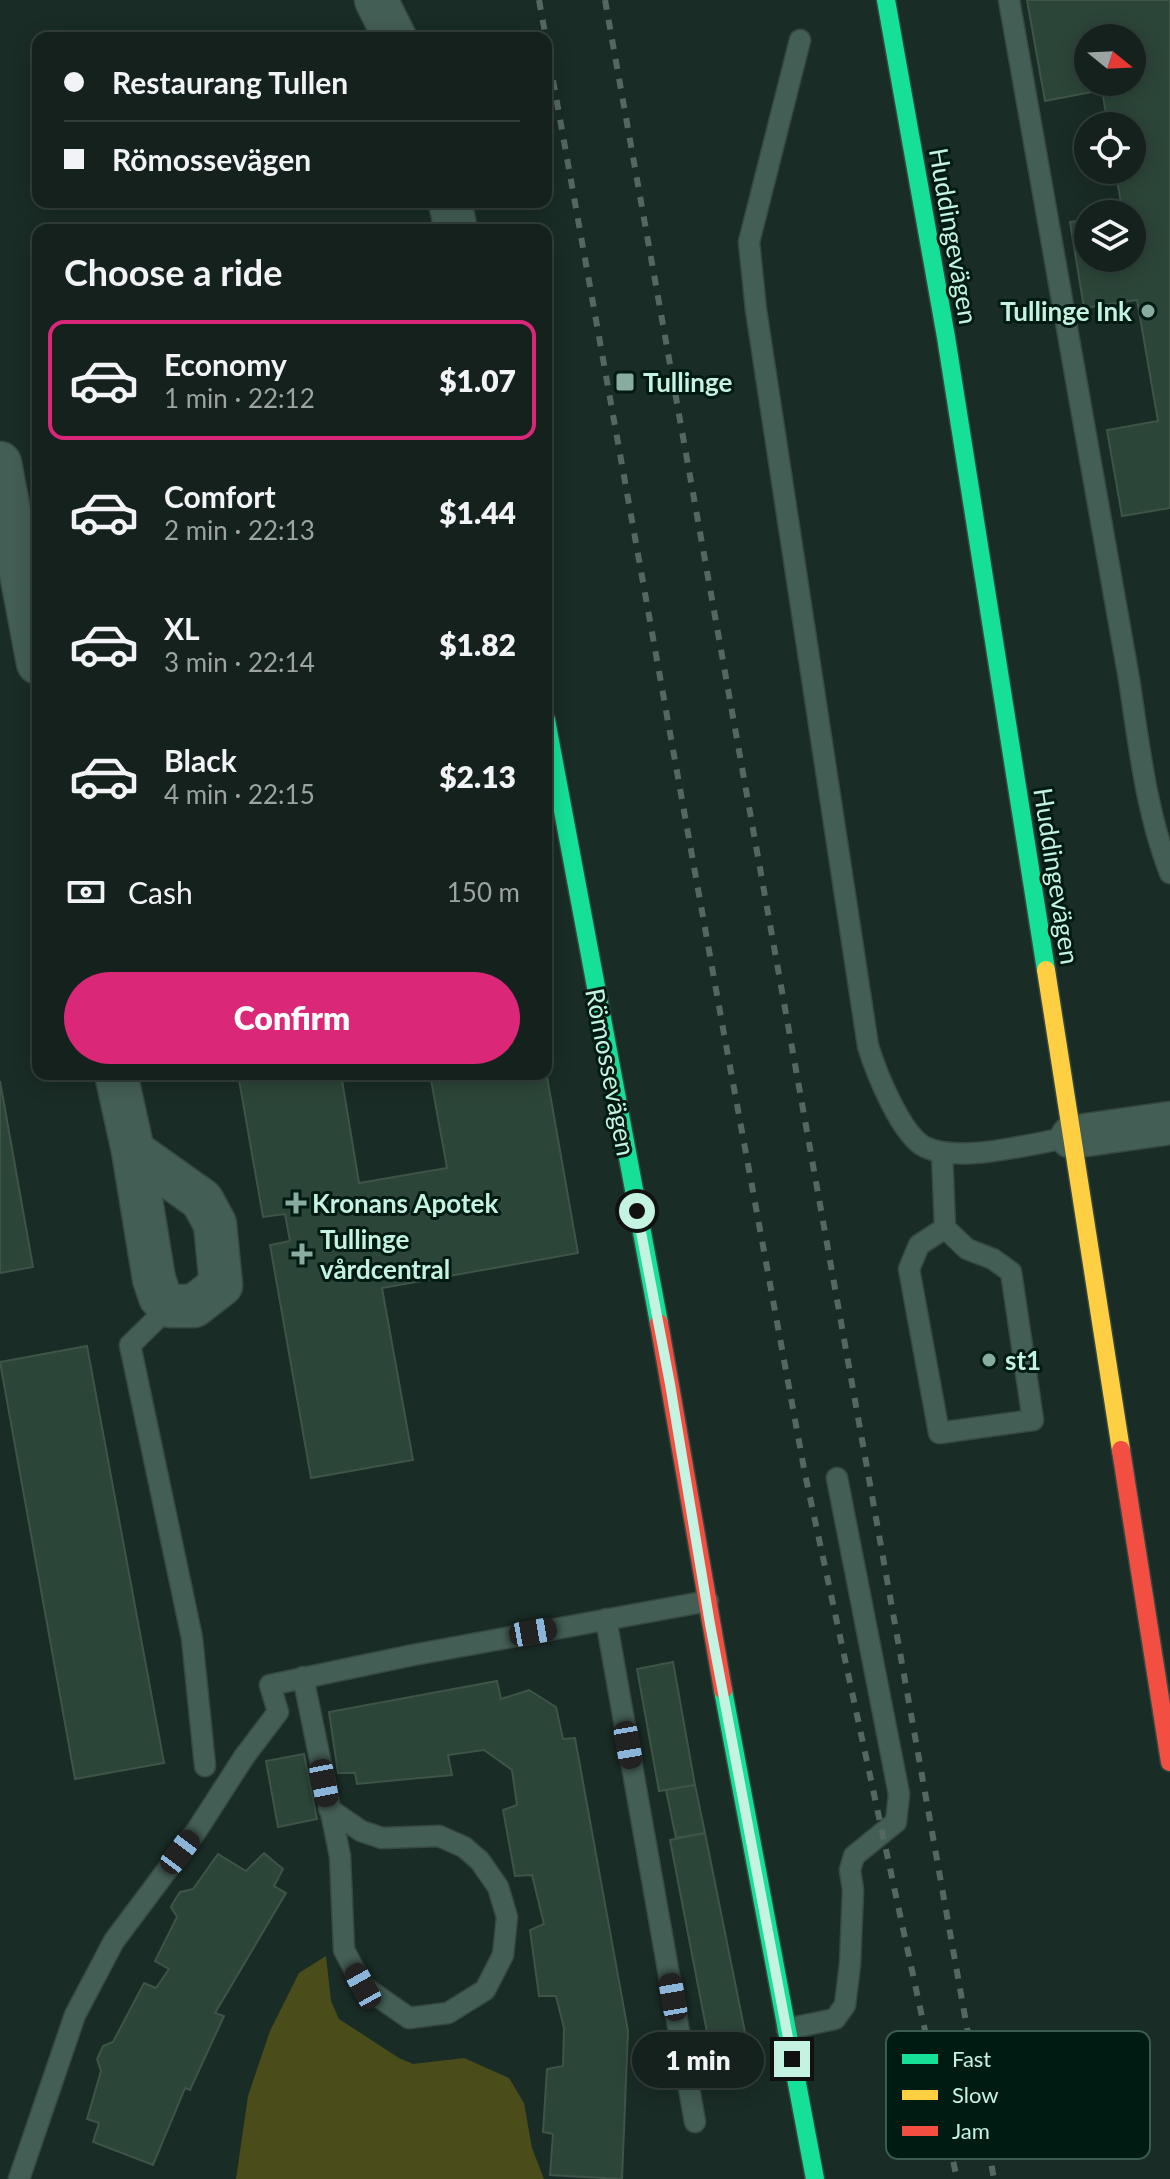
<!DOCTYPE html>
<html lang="en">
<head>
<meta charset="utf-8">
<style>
	body { margin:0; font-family:Lato,sans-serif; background:#1d2925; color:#f1f3f6; height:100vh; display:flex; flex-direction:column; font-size:30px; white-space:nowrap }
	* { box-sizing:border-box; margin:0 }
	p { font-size:26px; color:#9da3a3 }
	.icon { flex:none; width:44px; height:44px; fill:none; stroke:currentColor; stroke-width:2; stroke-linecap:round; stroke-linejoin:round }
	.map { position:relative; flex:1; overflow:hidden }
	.side { position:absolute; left:32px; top:224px; width:520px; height:856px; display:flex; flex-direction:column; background:#14211c; border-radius:16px; box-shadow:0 4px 20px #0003,0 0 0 2px #333e3b }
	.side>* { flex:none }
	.banner { position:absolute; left:32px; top:32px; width:520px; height:176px; border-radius:16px; box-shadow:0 4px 20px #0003,0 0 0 2px #333e3b; display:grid; align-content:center; height:176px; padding:0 32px; background:#14211c }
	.needle { width:52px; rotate:108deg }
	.fabs { position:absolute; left:1074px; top:24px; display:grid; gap:16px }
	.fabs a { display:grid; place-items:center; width:72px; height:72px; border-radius:50%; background:#14211c; box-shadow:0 4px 20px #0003,0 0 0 2px #333e3b; font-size:40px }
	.end { position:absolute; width:36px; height:36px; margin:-18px; border:10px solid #c4f3e1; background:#111; box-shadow:0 0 0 4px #111 }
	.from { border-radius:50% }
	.bubble { position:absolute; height:56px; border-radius:28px; background:#14211c; box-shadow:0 4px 20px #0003,0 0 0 2px #333e3b; font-size:26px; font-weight:800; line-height:56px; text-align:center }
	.car { position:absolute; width:24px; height:48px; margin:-24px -12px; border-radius:10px; box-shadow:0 0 6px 2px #0007; background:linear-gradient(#222 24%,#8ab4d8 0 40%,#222 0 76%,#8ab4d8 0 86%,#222 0) }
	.banner b { display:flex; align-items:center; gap:28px; height:76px; font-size:30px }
	.banner b+b { border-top:2px solid #333e3b }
	.banner i { width:20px; height:20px; background:#f1f3f6 }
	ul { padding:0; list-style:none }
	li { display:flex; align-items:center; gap:24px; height:120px; margin:0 16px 12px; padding:0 16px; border:4px solid transparent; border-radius:16px }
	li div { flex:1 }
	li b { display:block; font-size:30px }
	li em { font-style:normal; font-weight:800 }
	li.active { border-color:#db2777 }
	li>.icon { width:72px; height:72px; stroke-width:1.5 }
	h2 { padding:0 32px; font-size:36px; line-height:96px }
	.pay { display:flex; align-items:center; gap:20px; height:88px; padding:0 32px; font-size:30px }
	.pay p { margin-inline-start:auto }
	.action { display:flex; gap:16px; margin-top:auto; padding:16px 32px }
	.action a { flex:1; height:92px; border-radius:48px; background:#db2777; color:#fff; font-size:32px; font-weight:800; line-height:92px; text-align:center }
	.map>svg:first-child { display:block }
</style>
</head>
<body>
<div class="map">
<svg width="1170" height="2179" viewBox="0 0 1170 2179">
	<rect width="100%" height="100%" fill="#1a2c26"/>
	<path fill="#4a4c19" d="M326,1956l5,45 8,18 60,39 14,6 51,-6 45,20 15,25 8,45 12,31h-308l12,-83 22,-65 29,-58z"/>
	<path fill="#2c4539" stroke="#3e5447" stroke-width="2" fill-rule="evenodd" d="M1027,0h143v508l-48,8 -15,-86 51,-9 -21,-121 -53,8 -14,-86 18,-3v39h44v-44h-15l6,-1 -8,-43h17v-44h-24l-6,-36 -57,11zM1088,38h44v44h-44z
		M546,1071l32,182 -196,35 31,172 -102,18 -41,-233 20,-4 -5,-27 -22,3 -25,-143h103l18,109 88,-15 -17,-94h116z
		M0,1081l33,186 -33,6z
		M87,1346l77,417 -89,16 -75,-417z
		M673,1662l22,123 -36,6 -22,-122z
		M497,1681l4,18 28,-9 27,17 7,32 12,-1 53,293 -6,148 -72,-4 3,-41 -10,-2 4,-63 16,-3 1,-38 -8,-32h-17l-9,-66 14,-6 -12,-49 -17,1 -12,-66 14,-5 -5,-35 -28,-20 -36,5 4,20 -95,9 -2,-11h-17l-9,-61z
		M304,1754l13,65 -39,8 -12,-66z
		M695,1785l10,48 -29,5 -10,-48z
		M705,1833l47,234 -37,7 -45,-234z
		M264,1853l19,16 -9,17 12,7 -71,120 9,3 -34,74 -5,-2 -32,77 -60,-23 6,-19 -12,-4 14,-48 -4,-12 6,-13 10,-4 31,-59 12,5 13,-19 -14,-8 22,-44 -6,-10 5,-9 4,-6 13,-3 25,-35 28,17z"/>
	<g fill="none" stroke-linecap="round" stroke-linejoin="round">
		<defs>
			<path id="lane" d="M1009,0l120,679c10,66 17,132 41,194
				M800,40l-51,202 7,68 112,736c8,26 33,89 57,101 36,17 108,-4 147,-10
				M942,1152l3,76 -26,17 -10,24 30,164 94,-13 -22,-148 -18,-13 -26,-10 -22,-21
				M170,1306l-40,39 62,293 13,128
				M606,1619l89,503
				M303,1677l37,179 4,94 19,36 46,32 39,-5 37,-23 18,-35 4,-38 -9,-30 -18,-26 -16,-14 -25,-11 -57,2 -21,-7 -32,-22
				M787,2029l48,-10 10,-14 5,-41 3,-74 -3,-20 4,-14 42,-34 3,-28 -62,-316
				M19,2179l56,-164 39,-74 83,-111 47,-73 34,-45 -8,-27 143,-30 295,-54"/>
			<path id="street" d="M376,0l19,38
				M450,202l6,28
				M0,463l38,200
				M116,1074l17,77 21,128 6,18 10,9h24l27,-21 -6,-61 -13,-24 -69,-49
				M1072,1137l98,-14"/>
			<path id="fast" d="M886,0l60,337 100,633
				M546,720l113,603
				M723,1690l92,489"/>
			<path id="slow" d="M1046,970l75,480"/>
			<path id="jam" d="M659,1323l64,367
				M1121,1450l49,312"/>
		</defs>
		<use href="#lane" stroke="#354941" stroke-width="23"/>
		<use href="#street" stroke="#354941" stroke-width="45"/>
		<use href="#fast" stroke="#354941" stroke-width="21"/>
		<use href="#slow" stroke="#354941" stroke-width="21"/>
		<use href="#jam" stroke="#354941" stroke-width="21"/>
		<use href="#lane" stroke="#435e55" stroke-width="20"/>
		<use href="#street" stroke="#435e55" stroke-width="42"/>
		<use href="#fast" stroke="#16e098" stroke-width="18"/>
		<use href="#slow" stroke="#ffcf43" stroke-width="18"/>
		<use href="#jam" stroke="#f24e42" stroke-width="18"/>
		<path stroke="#526861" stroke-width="6" stroke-dasharray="10 10" stroke-linecap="butt" d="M539,0l7,38
			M605,0l389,2179
			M546,41l178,993 81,440 152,705"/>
	</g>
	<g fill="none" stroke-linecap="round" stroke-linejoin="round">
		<path stroke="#c4f3e1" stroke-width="10" d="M637,1211l33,173 40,240 82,435"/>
	</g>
	<g fill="#88ada0" stroke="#001b12" stroke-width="3">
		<circle cx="1148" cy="311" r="8"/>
		<rect x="615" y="372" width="20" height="20" rx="4"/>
		<path d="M292 1191h8v8h8v8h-8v8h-8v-8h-8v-8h8z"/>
		<path d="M298 1242h8v8h8v8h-8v8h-8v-8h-8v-8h8z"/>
		<circle cx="989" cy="1360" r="8"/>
	</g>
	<g text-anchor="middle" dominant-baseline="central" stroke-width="6" stroke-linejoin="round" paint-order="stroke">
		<g font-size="26" fill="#c4f3e1" stroke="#001b12">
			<text transform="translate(954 236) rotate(80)">Huddingevägen</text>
			<text transform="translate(1057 876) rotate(81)">Huddingevägen</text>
			<text transform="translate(611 1072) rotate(79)">Römossevägen</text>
		</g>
		<g font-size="26" font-weight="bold" fill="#c4f3e1" stroke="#001b12" text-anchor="start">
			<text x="1132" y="311" text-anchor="end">Tullinge Ink</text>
			<text x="643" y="382">Tullinge</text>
			<text x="312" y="1203">Kronans Apotek</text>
			<text x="320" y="1239">Tullinge<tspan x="320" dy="30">vårdcentral</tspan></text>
			<text x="1005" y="1360">st1</text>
		</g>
	</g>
	<rect x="886" y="2031" width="264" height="128" rx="12" fill="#001b12" stroke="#3b5c50" stroke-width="2"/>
	<rect x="902" y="2054" width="36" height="10" fill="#16e098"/>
	<rect x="902" y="2090" width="36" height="10" fill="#ffcf43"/>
	<rect x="902" y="2126" width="36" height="10" fill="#f24e42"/>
	<g font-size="22" fill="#c4f3e1">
		<text x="952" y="2067">Fast</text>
		<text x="952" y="2103">Slow</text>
		<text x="952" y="2139">Jam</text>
	</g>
</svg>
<div class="fabs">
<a><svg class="needle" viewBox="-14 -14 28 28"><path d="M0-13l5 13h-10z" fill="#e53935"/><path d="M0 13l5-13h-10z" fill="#9da3a3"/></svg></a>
<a><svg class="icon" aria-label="locate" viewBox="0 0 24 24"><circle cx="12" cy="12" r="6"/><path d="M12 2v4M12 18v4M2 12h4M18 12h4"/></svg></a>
<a><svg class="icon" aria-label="layers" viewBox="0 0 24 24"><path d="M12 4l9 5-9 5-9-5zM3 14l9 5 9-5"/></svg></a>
</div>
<i class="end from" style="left:637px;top:1211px"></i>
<i class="end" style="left:792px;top:2059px"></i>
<div class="bubble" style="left:632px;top:2032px;width:132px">1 min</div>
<i class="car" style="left:533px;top:1632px;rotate:80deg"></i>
<i class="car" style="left:628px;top:1745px;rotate:170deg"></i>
<i class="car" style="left:324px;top:1783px;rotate:169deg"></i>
<i class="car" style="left:180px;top:1852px;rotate:37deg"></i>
<i class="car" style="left:363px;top:1986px;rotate:331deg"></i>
<i class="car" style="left:673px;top:1997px;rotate:350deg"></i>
<div class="banner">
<b><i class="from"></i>Restaurang Tullen</b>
<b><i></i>Römossevägen</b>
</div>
<section class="side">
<h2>Choose a ride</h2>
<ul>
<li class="active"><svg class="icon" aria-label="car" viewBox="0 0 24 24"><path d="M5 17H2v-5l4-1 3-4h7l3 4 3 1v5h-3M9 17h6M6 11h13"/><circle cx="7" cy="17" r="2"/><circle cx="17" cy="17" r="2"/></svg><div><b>Economy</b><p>1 min · 22:12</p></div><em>$1.07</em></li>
<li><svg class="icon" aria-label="car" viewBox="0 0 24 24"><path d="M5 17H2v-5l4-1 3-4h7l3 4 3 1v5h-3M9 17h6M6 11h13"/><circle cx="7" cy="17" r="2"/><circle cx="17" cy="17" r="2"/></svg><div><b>Comfort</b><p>2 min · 22:13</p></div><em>$1.44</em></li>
<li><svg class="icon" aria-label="car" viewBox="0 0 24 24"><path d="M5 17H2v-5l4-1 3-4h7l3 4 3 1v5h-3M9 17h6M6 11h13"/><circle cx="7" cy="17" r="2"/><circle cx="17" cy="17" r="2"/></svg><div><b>XL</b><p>3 min · 22:14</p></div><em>$1.82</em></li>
<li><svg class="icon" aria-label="car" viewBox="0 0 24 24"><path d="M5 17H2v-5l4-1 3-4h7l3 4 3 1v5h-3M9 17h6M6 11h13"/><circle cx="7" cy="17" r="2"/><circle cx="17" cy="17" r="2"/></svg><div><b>Black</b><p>4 min · 22:15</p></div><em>$2.13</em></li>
</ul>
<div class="pay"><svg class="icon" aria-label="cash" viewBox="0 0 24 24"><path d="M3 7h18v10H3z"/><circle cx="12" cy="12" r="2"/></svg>Cash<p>150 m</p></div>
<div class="action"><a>Confirm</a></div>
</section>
</div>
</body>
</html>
